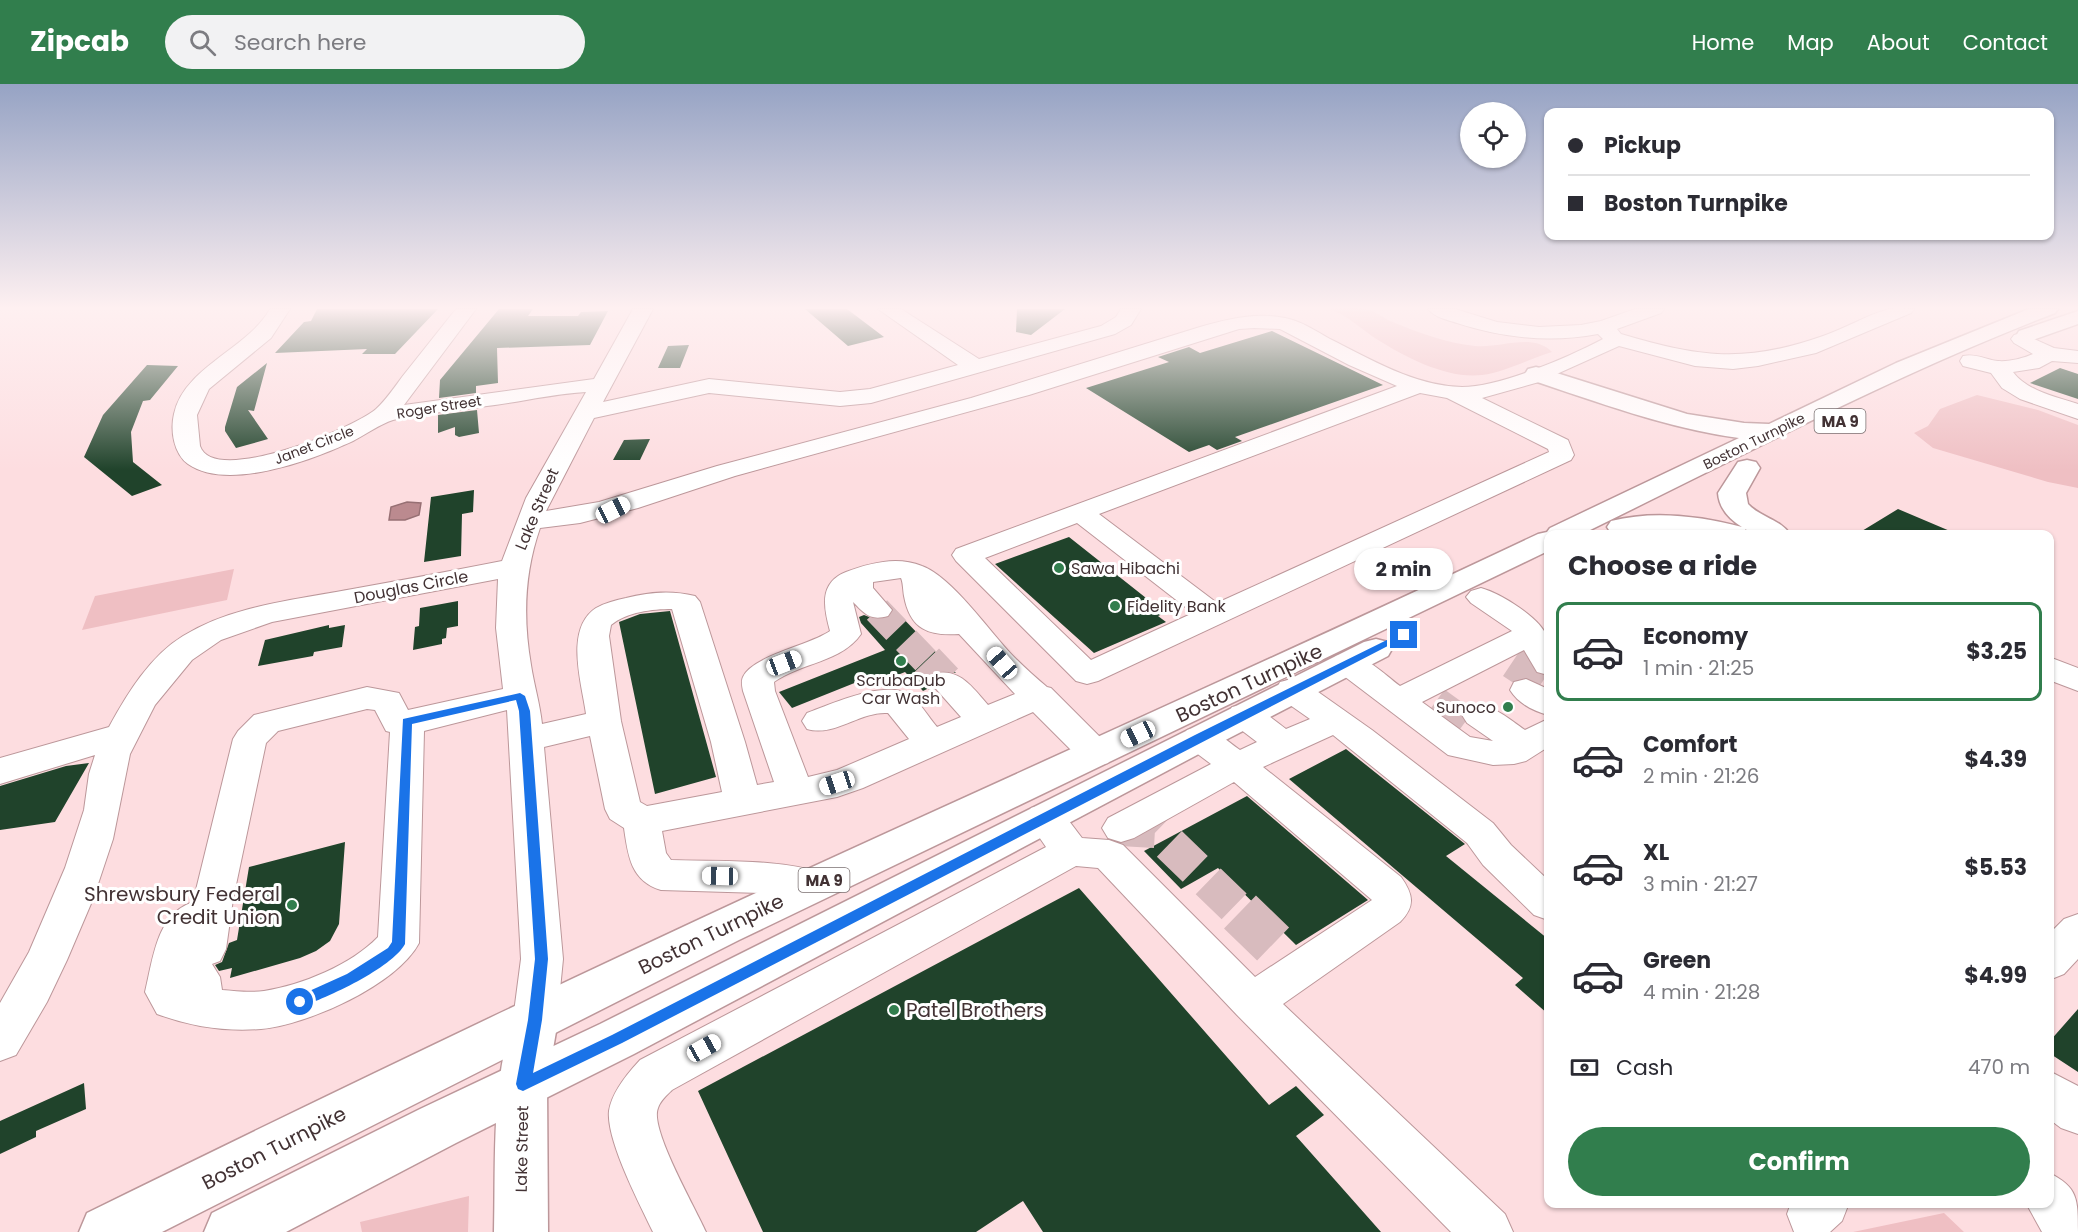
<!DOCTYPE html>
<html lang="en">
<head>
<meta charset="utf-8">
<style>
	body { margin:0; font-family:Poppins,sans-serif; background:#f2f2f3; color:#2b2b33; height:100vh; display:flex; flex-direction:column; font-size:22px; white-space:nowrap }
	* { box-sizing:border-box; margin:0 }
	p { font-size:20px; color:#7c7c81 }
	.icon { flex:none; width:33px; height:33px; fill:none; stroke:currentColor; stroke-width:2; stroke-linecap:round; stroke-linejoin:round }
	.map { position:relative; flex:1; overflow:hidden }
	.panel { position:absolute; left:1544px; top:446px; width:510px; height:678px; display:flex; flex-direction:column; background:#fff; border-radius:12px; box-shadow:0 2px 4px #0004 }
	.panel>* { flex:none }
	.hud { position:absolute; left:1544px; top:24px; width:510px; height:132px; border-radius:12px; box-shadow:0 2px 4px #0004; display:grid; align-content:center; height:132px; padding:0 24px; background:#fff }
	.controls { position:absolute; left:1460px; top:18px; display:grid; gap:12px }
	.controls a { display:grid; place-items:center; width:66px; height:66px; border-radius:50%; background:#fff; box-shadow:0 2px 4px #0004; font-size:30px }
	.end { position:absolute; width:27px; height:27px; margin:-14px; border:8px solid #1a73e8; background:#fff; box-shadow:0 0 0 3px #fff }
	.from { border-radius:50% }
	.bubble { position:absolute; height:42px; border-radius:21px; background:#fff; box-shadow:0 2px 4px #0004; font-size:20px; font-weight:700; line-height:42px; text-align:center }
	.car { position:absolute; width:18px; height:36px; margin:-18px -9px; border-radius:8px; box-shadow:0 0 4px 2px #0007; background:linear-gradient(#fff 24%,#345 0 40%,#fff 0 76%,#345 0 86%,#fff 0) }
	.hud b { display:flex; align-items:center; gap:21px; height:57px; font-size:22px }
	.hud b+b { border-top:2px solid #e1e1e2 }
	.hud i { width:15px; height:15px; background:#2b2b33 }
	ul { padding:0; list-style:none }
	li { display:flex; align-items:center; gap:18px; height:99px; margin:0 12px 9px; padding:0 12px; border:3px solid transparent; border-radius:12px }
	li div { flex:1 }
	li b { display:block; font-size:22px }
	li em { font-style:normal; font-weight:700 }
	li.active { border-color:#317e4d }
	li>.icon { width:54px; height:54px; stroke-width:1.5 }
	h2 { padding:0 24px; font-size:27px; line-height:72px }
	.pay { display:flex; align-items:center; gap:15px; height:66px; padding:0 24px; font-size:22px }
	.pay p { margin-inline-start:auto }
	.primary-button { display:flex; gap:12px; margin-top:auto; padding:12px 24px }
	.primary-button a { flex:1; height:69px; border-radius:36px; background:#317e4d; color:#fff; font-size:24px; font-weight:700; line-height:69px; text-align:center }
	header { display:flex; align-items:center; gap:36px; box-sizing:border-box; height:84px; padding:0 30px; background:#317e4d; color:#fff }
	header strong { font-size:28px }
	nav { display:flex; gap:33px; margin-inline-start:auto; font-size:21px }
	.search { width:420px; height:54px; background:#f2f2f3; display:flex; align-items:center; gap:15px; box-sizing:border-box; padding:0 21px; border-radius:33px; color:#7c7c81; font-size:22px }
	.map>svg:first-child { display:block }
</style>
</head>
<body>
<header>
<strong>Zipcab</strong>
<div class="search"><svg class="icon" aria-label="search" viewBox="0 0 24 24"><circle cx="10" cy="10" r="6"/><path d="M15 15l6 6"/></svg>Search here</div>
<nav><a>Home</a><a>Map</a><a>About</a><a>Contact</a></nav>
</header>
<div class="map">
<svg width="2078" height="1148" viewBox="0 0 2078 1148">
	<rect width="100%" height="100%" fill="#fddde0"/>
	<path fill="#efbfc3" d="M1328,225c12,0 25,-2 37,0 9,1 17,8 25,12 27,11 56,22 85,25 24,3 57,-14 77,6 -23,7 -47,20 -70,23 -35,4 -75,-17 -104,-35 -18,-11 -29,-25 -50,-31z
		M1977,311l61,15 40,15v63l-30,-6 -115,-34 -19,-15 14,-7 12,-17z
		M234,485l-7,31 -145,30 13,-34z
		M469,1112l-1,36h-106l-2,-10z
		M1944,1129l20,19h-111z"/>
	<path fill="#bb8a8f" stroke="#977074" stroke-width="1.5" d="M407,418l14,1 -2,12 -14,5h-16l2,-13z"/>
	<path fill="#20432b" d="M317,225h121l-43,45h-33l5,-5 -92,4 29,-31 7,-1z
		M499,225h34l-5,7h50l3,-4 27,-1 -18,34 -93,3 1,35 -22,3v7l-37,5 1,-18z
		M805,225h42l37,28 -36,9z
		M1017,225h48l-34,26 -15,-3z
		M1272,247l111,54 -148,52 7,4 -25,9 -8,-5 -20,7 -103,-64 83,-26 -11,-5 31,-10 11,6z
		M689,261l-9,23h-22l10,-22z
		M267,279l-13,48 -6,-1 20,29 -32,9 -11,-17v-4l12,-40z
		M147,281l31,1 -28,34 -7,1 -12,31 2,30 29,23 -30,11 -48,-39 19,-42z
		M2060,284l18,6v25l-48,-16z
		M477,326l2,23 -20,4 -4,-2v-8l-17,6v-18z
		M650,355l-10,21h-27l11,-20z
		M474,406l-1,22 -11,2 -1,42 -37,6 7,-65z
		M1898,425l59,25h-100z
		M1069,453l96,76 -7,3 8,6 -72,31 -99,-89z
		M458,517v25l-11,2 -1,10 -4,1v5l-29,6 2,-23 4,-1 1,-18z
		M894,525l62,64 -13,-3 -9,2 -7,9 4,6 -8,4 -18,-19 -37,15 -6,-7 -70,28 -13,-16 106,-42 -24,-27 -2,-6 5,-2 13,5 11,-2z
		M670,527l46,166 -61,17 -36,-172 21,-8z
		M329,541v3l16,-3 -3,22 -28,5 -1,4 -55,10 7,-26z
		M1346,665l119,95 -19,12 102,83v75l-33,-29 8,-7 -234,-199z
		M89,679l-34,59 -55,8v-44l66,-20z
		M1247,712l121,104 -72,45 -78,-77 -37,21 -37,-38z
		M345,758l-6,82 -9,17 -14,10 -16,7 -70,20 2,-10 -13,3 -4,-6 7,-3 7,-19 8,-3 12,-73z
		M1079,804l190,217 27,-19 28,29 -28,21 85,96h-338l-20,-31 -47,31h-213l-65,-141z
		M2078,925v63l-29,-19v-11z
		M84,999l2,26 -50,22v6l-36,17v-33z"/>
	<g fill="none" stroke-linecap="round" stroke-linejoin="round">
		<path stroke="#d8bbbe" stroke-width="28" stroke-dasharray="28 14" stroke-linecap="butt" d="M877,526l50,52"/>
		<path stroke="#d8bbbe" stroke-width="36" stroke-dasharray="36 18" stroke-linecap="butt" d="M926,577l19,20
			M1513,577l30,20
			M1434,620l29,21
			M1121,744l34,2 86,83"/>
		<path stroke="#d8bbbe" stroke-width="46" stroke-dasharray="46 22" stroke-linecap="butt" d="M1240,828l59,57"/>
		<defs>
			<path id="minor" d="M270,225h20l-19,29 -62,51 -12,26 3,31c14,41 154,-18 176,-37 10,-9 18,-21 26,-32 18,-23 36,-45 54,-68h20l-72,96 190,-26 39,-70h20l-50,93 106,-23 131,13 30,-3 88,-24 -80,-56h23l78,50 122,-33 15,-9 5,-8h20l-10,16 -16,9 -244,69 -31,3 -131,-13 -115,25 -48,93 53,-9 118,-36 254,-68 229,-71c28,-8 56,-15 85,-9 16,3 31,13 45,21 40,20 85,47 132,48 38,0 107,-30 141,-48l-5,-5c-48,9 -95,4 -141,-11 -9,-3 -23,-6 -29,-14h27l42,13 42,5 42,-2 20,-4 34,-12h29l-3,4 -44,16 4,5c78,23 123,30 202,2 21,-7 42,-20 63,-26 8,-3 19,-1 28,-1l-3,4 -95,40 -58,13 -25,3 -38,-3 -76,-20 -80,36 -57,16 86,42 6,15 -3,5 -473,221 -11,3 -11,-3 -120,-120 -4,-6 4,-6 441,-163 -48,-21 -69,-36 -26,-1 -15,1 -210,66 -294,81 -97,32 -58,15 -40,5c-16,46 -17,90 -9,137 3,20 9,39 11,59l44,-10c-4,-30 -22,-85 10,-106 9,-5 20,-8 30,-10 24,-6 45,-8 69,-2l5,6 45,140 12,43 17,-3 -31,-91c-1,-5 -2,-10 0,-14 9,-21 67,-32 87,-46 -6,-22 -12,-48 16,-59 24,-9 51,-16 76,-6 30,11 67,65 91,90 11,11 22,21 34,31l4,1 57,57 5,9 -5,9 -12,3 -12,-3 -51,-51 -170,76 -26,9 -175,34 4,22 5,7c51,2 106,-2 155,14l6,11 -6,11 -14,4 -51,-7 -100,-3c-30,-9 -33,-34 -37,-62l-14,-9 -5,-10 -15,-73 -46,11 19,212 -6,61 -6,14 -16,5 -16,-5 -6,-14 8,-61 -14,-249 -83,21 -5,212c-22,42 -112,82 -158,86 -36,3 -72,-3 -104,-15l-12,-22c8,-32 11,-78 48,-90l40,-163 5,-8 16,-16 113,-28 32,6 9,17 95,-21 -7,-61 2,-49 -226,43 -51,18 -29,20 -37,45 -25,49 -17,85 -20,60 -26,61 -20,42 -31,53 -16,6v-58l29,-51 36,-84 19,-58 5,-36 6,-19 -95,29v-26l109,-31c18,-33 41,-71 74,-91 45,-28 102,-35 153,-44 55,-10 111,-20 166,-31l24,-63 60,-106c-33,2 -66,10 -99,14 -31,5 -64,7 -94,14 -13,4 -28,15 -40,21 -41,19 -125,51 -165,23 -14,-10 -18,-33 -14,-50 10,-47 74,-65 96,-105zM1420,309l27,5 101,51 1,3 -332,151 -118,-89zM1077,439l116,90 -102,47 -106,-102zM901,494c2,4 2,12 3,18 6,33 24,40 55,38l56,60 -27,11c-15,-17 -29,-38 -54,-31l-5,7 32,36 -24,10c-8,-9 -17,-25 -27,-32 -25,-16 -78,9 -103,18l-5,8 5,8c28,8 53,-18 81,-16l21,26 -72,31 -29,7 -33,-86 -1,-9c26,-19 68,-20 87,-48l-8,-32c12,12 17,19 35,14l4,-6 -19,-22v-6zM672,525l39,133 11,50 -75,14 -7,-4 -19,-81 -12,-85 2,-11c16,-13 41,-16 61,-16zM367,625l8,1 11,21 4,1 -12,205c-27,28 -76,48 -114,54 -14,2 -28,0 -42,-1l-2,-13 -8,-13 8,-3 6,-12 7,-50 33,-156 12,-12z
				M2021,249l33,15 24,3v12l-26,-2 -13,7 -26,4c14,19 44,25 65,32v15l-58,-20 -18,-11 -11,-15 -28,-7 -3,-5 3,-5c13,-3 23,4 35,5 11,1 26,-3 35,-7l-19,-11 -3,-4 3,-4z
				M1481,504c19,5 60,30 66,49 4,11 1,27 1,38l-11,-3 -13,-22 -102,52 48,35 23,4 -26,-18 -5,-8 5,-8c23,-6 39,10 58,23l23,-11v28l-22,14 -12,3 -21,1 -45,-10 -112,-85 -5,-7 5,-7c25,-7 45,16 64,30l112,-55 -41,-28 -5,-6 5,-6z
				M2049,573l29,11v23l-29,-11z
				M1292,595l12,3 68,48 121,93 18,22 37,35v40l-14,-5 -51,-50 -16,-22 -134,-108 -70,32 138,110c12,17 15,29 -1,45l-117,82 222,210 8,18h-62l-214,-217 -139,-147 -22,-2 -404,224c-5,5 -12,11 -14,18 -9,20 38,101 48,124h-53c-13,-27 -47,-92 -44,-121 3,-19 18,-37 31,-51l406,-213 -20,-29 5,-10c28,-8 35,10 51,30l27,2 14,5 132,132 117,-77 -138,-118 -100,56 -13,4 -13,-4 -6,-10 6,-10 103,-54 -24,-18 -5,-8 5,-8c22,-7 35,7 53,20l17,-8 -25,-19 -5,-8 5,-8c23,-6 36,9 54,22l24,-10 -30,-21 -4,-8 4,-8z
				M1526,595l22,10v26c-15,-4 -30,-12 -38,-25l4,-8z
				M2078,830v45l-14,15 -15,6v-46l15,-15z
				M2049,987l29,15v48l-17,-6 -12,-9z
				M2049,1089c29,14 29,26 29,59h-36l-16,-29h23z
				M1791,1119h58l-7,18 -12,11h-36l-7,-18z"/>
			<path id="major" d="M535,916l16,6 7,14 -11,64 1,148h-54c2,-68 -4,-165 25,-226z"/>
			<path id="highway" d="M2029,225h29l-3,4c-162,62 -317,145 -473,221h-34v17l-809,389 -577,292h-83l8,-19c236,-116 473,-230 712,-340 246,-113 494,-223 739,-339l9,-2 3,-4 189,-90c-73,-10 -141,-36 -211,-59l-3,-5 3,-5 8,-2 8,2 143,45 57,9 25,1 127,-61z
				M2078,227v13l-51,18 -8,-1 -3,-5 3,-5z
				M1747,376l9,2 4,6 -14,25 2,11c12,13 33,16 42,30h-36l-9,-5 3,5h-133l-4,-1 -4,-6 4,-6c43,-11 89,-5 131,6 -13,-8 -23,-19 -24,-34l20,-31z
				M1376,555l12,3 4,7 -4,7 -176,91 -578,307 -178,89 -170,89h-82l8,-19 208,-104 180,-85 764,-382z"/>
		</defs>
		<use href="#minor" stroke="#bc979a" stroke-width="2"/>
		<use href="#major" stroke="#bc979a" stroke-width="3"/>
		<use href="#highway" stroke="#bc979a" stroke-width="3"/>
		<use href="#minor" fill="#fff" fill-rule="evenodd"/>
		<use href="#major" fill="#fff" fill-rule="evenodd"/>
		<use href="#highway" fill="#fff" fill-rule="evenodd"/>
	</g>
	<linearGradient id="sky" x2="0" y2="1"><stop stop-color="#96a3c4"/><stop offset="0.58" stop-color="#fef0f1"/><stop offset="1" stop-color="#fef0f1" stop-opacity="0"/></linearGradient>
	<rect width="2078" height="386" fill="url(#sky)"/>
	<path fill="#1a73e8" d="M1401,549l8,2 -787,408 -99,48 -5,-2 -2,-5 12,-64 7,-61 -16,-248 -3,-11 -104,24 -7,220c-13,24 -78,54 -105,63l-4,-1 -2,-4 2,-5 51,-23 41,-26 4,-6 11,-223 117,-26 5,3 5,15 18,248 -6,61 -9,53 79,-38 583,-300z"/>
	<g fill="#317e4d" stroke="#fff" stroke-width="2">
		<circle cx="1059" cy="484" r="6"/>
		<circle cx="1115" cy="522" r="6"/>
		<circle cx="901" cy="577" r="6"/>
		<circle cx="1508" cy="623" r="6"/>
		<circle cx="292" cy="821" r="6"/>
		<circle cx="894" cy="926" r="6"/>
	</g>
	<g text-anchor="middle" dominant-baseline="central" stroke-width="6" stroke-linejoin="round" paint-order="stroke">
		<g font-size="14" fill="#423234" stroke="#fff">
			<text transform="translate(439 323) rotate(-9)">Roger Street</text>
			<text transform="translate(1754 357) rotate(-26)">Boston Turnpike</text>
			<text transform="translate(314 361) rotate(-21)">Janet Circle</text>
		</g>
		<g fill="#fff" stroke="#7b7071" stroke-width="1.5">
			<rect x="1814.5" y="325" width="51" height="24" rx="4.5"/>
			<rect x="798.5" y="784" width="51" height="24" rx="4.5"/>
		</g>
		<g font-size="15" font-weight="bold" fill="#423234">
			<text x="1840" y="337">MA 9</text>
			<text x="824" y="796">MA 9</text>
		</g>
		<g font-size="16" fill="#423234" stroke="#fff">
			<text transform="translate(537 425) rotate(-67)">Lake Street</text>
			<text transform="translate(411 503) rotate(-11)">Douglas Circle</text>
			<text transform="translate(522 1065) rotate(-89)">Lake Street</text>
		</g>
		<g font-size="16" fill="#423234" stroke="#fff" text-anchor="start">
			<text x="1071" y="484">Sawa Hibachi</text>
			<text x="1127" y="522">Fidelity Bank</text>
			<text x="901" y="596" text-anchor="middle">ScrubaDub<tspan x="901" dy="18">Car Wash</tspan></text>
			<text x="1496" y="623" text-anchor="end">Sunoco</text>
		</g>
		<g font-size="20" fill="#423234" stroke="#fff">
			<text transform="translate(1249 599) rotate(-25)">Boston Turnpike</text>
			<text transform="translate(711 850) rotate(-26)">Boston Turnpike</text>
			<text transform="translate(274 1064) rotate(-27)">Boston Turnpike</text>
		</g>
		<g font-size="20" fill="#423234" stroke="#fff" text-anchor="end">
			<text x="280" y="810">Shrewsbury Federal<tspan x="280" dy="23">Credit Union</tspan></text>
			<text x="906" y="926" text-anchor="start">Patel Brothers</text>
		</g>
	</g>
</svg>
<div class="controls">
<a><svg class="icon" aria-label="locate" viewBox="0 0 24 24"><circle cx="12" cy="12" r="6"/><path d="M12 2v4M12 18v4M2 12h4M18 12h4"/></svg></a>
</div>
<i class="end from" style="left:300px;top:918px"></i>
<i class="end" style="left:1404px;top:551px"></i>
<div class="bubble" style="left:1354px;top:464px;width:99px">2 min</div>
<i class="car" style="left:613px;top:426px;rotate:63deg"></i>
<i class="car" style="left:784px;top:579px;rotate:69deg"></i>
<i class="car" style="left:1002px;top:579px;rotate:319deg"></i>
<i class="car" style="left:1138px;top:650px;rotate:245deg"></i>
<i class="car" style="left:837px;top:699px;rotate:252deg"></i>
<i class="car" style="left:720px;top:792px;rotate:271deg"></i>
<i class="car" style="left:704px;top:964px;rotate:61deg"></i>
<div class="hud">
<b><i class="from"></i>Pickup</b>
<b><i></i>Boston Turnpike</b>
</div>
<section class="panel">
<h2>Choose a ride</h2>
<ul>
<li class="active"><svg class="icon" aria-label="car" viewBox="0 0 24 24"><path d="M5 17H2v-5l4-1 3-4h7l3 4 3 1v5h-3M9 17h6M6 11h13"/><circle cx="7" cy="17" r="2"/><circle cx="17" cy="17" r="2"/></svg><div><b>Economy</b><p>1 min · 21:25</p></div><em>$3.25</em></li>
<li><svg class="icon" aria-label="car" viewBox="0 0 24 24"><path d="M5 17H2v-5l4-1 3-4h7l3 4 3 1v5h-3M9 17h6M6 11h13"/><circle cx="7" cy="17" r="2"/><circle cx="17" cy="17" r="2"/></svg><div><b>Comfort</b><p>2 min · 21:26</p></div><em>$4.39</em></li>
<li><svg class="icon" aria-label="car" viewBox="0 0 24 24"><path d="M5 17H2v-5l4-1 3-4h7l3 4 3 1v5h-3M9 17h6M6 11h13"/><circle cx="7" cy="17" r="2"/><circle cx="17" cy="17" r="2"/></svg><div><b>XL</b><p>3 min · 21:27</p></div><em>$5.53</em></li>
<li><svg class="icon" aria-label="car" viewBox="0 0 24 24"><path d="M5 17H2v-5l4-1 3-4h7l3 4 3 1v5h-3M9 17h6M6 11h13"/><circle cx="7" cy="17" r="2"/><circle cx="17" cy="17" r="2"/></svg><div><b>Green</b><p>4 min · 21:28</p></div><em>$4.99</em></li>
</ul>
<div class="pay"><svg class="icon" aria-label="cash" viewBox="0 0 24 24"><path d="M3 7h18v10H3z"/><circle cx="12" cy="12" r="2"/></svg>Cash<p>470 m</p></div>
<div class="primary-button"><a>Confirm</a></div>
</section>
</div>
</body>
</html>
